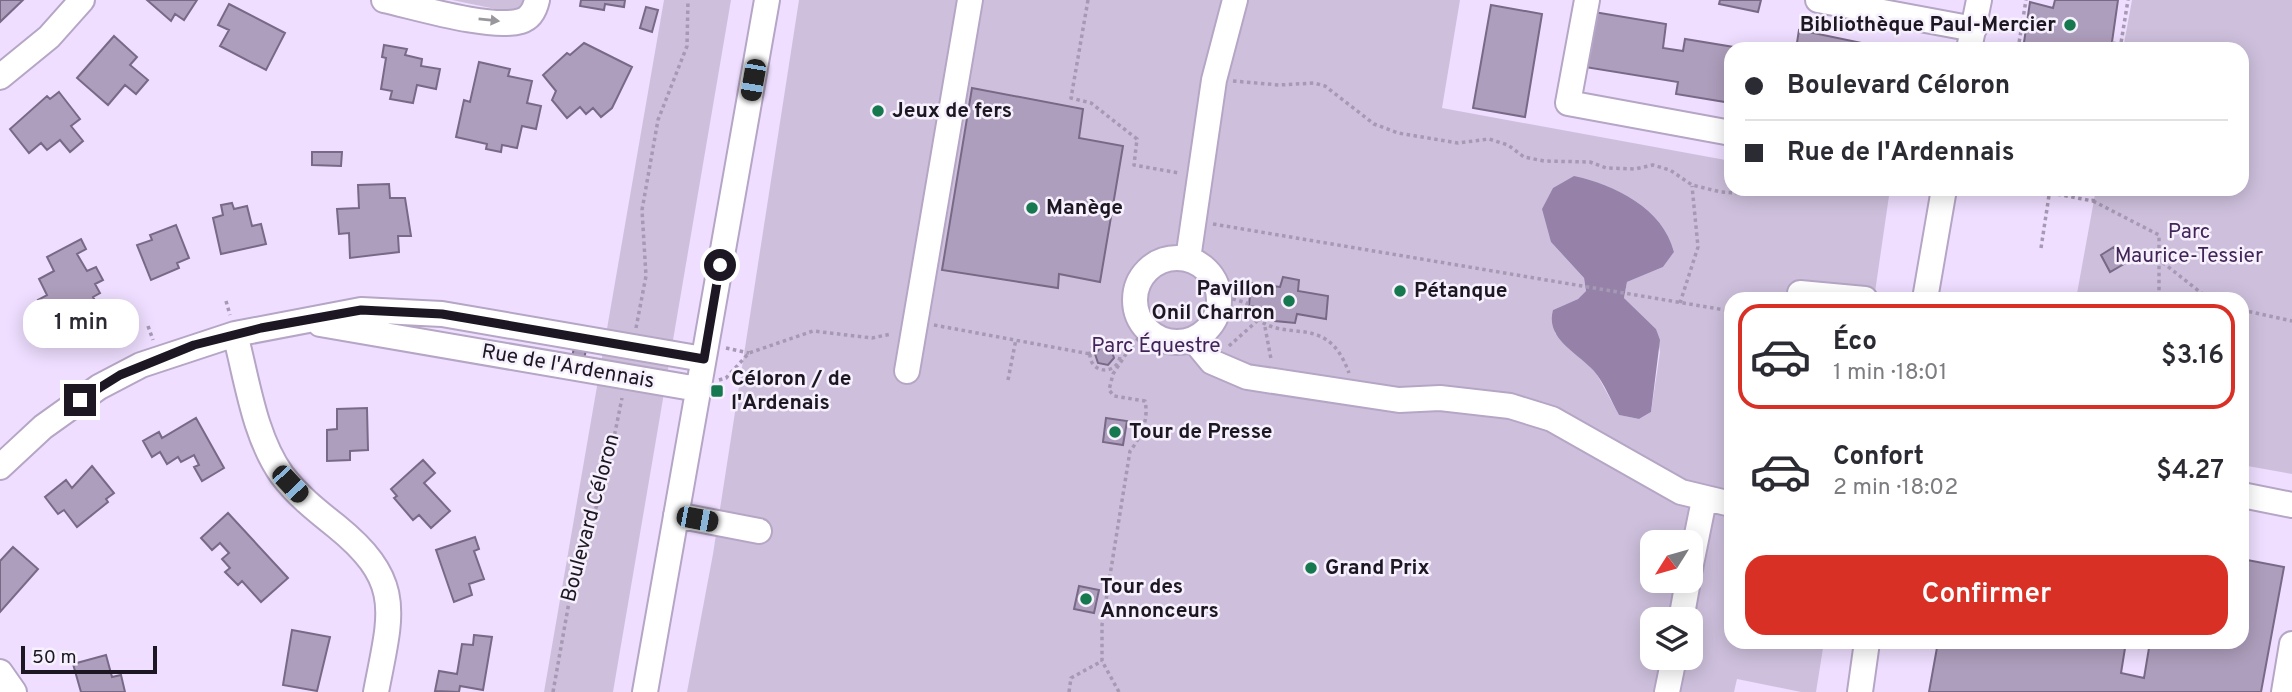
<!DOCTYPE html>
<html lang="fr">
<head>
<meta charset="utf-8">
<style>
	body { margin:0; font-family:Overpass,sans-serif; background:#f7f7f7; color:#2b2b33; height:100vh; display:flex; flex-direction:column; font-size:26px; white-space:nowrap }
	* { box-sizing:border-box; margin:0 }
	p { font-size:23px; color:#7c7c81 }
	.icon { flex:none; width:38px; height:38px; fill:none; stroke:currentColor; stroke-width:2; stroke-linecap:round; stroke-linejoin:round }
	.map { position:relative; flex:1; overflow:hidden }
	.panel { position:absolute; left:1724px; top:292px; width:525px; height:357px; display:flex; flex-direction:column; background:#fff; border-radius:21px; box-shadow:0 4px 18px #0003 }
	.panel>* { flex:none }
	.top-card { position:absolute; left:1724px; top:42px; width:525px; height:154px; border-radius:21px; box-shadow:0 4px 18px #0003; display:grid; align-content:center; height:154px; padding:0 21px; background:#fff }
	.needle { width:46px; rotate:233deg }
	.tools { position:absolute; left:1640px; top:530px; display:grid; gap:14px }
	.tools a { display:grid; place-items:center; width:63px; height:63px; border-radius:14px; background:#fff; box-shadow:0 4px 18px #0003; font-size:35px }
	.scale { position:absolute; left:21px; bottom:18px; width:136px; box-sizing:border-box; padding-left:7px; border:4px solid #1d1723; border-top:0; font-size:19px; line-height:24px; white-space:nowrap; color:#1d1723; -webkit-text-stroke:5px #f7f0fd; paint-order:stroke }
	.end { position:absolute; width:32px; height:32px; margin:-16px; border:9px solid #1d1723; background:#fff; box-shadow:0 0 0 4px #fff }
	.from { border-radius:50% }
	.bubble { position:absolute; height:49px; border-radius:21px; background:#fff; box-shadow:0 4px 18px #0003; font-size:23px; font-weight:600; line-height:49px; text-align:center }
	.car { position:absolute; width:21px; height:42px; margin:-21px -10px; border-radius:9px; box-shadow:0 0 5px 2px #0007; background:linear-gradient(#222 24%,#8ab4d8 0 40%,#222 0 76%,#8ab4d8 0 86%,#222 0) }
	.top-card b { display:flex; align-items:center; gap:24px; height:66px; font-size:26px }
	.top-card b+b { border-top:2px solid #e1e1e2 }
	.top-card i { width:18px; height:18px; background:#2b2b33 }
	ul { padding:12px 0 0; list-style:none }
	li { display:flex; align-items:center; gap:21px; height:105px; margin:0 14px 10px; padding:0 7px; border:4px solid transparent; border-radius:21px }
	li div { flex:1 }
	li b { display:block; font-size:26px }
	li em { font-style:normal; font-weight:600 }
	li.on { border-color:#d93025 }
	li>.icon { width:63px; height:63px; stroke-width:1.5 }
	.button { display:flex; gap:14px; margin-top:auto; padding:14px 21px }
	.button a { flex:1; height:80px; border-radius:21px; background:#d93025; color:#fff; font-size:28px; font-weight:600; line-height:80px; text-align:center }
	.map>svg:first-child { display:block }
</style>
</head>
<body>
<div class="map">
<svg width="2292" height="692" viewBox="0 0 2292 692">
	<rect width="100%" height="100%" fill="#efdeff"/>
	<path fill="#cec0dd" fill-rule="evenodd" d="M452,0h71l-2,7 -6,6z
		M664,0h67l-118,692h-69z
		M799,0h661l-18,108 289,53v28h159l-16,110h-143v343h93l-8,50h-15l-64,-13 -3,13h-1047l26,-138zM1574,177c41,8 89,31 100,75l-11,15 -36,15 -3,16 32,31 4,23 -9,60 -12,7 -20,-4 -24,-44 -40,-38 -2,-23 25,-11 8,-8 -2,-13 -33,-36zM1652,542h38v39h-38zM1652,620h38v38h-38z
		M2132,0h160v474l-50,-9v-166h-166l20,-110h146v-140h-119z"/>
	<path fill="#9682a9" d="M1574,176c41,9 89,32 100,76l-11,15 -36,15 -3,16 32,31 4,11 -9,72 -12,7 -20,-4c-8,-14 -14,-31 -25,-44 -16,-18 -49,-32 -41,-61l25,-11 8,-8 -2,-13 -33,-36 -9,-33 11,-21z"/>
	<path fill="#ae9ebd" stroke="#786986" stroke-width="2" d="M0,0h23l-23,22z
		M147,0h50l-13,20 -9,-6 -4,7z
		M581,0h44l-1,7 -19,-3 -1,6 -24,-4z
		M1720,0h41l-3,12 -39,-8z
		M2055,0h63l-7,49h-88l7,-47 23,6z
		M229,4l56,29 -19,37 -46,-24 9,-16 -11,-5z
		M1491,5l51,9 -17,103 -52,-9z
		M646,7l12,3 -6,22 -12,-4z
		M1594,12l72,12 -3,24 20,3 2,-12 61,10h-15v54l-55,-9 2,-12 -93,-15z
		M1799,30l87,18v1h-90z
		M114,36l23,21 -7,8 18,15 -12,14 -11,-9 -17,20 -31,-27z
		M584,43l48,24 -20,41 -11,9 -8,-9 -7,6 -6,-7 -13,11 -15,-18 4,-9 -13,-16 24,-22 3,2z
		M384,45l23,4 -2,6 17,4 -1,7 19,3 -4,20 -19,-4 -4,18 -23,-4 2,-8 -11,-2 5,-31 -4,-1z
		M479,62l31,7 -2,7 24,5 -5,22 14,3 -5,23 -14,-3 -5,22 -15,-3 -1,7 -15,-3 1,-5 -31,-7 8,-37 6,2z
		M972,88l111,21 -4,29 44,8 -23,136 -41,-8 -1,14 -116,-18z
		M59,92l21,27 -9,7 12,15 -13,11 -10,-12 -13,10 -6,-7 -12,10 -19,-24 37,-33 3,3z
		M312,152h30l-1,14 -29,-1z
		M389,184l1,14h15l6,38h-13l1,16 -49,6 -1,-25 -10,1 -2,-25 22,-1 -1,-23z
		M232,203l2,6 13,-3 5,20 9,-2 5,20 -45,10 -8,-36 10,-3 -2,-10z
		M176,225l13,33 -12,5 2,5 -28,12 -14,-35 15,-5 -2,-5z
		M81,239l5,10 -9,5 10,17 9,-4 7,13 -8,4 5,9 -7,4 8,14 -45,23 -18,-34 9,-5 -8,-16 15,-8 -7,-14z
		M2114,247l10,17 -14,8 -9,-17z
		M1283,277l16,3 -1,11 30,5 -2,23 -29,-5 -2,9 -20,-2v-11l-26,-4 2,-23 29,4z
		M1102,346l9,2 3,10 -6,7 -10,-2 -3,-9z
		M574,348l12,2 -2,9 -12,-2z
		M367,408l1,42 -18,1v9l-23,1v-31l10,-1v-20z
		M196,418l28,50 -22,13 -8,-14 5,-2 -5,-10 -13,7 -3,-5 -11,7 -7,-12 -8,5 -9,-16 16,-9 3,6z
		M1106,418l21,3 -4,24 -20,-3z
		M423,460l12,13 -11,10 26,28 -19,17 -12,-13 -6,5 -19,-22 3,-2 -6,-7z
		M92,466l22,27 -8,6 2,3 -31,25 -13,-17 -6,4 -13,-17 21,-17 6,8z
		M228,513l60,65 -27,24 -19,-21 -4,4 -13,-13 5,-4 -8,-9 7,-6 -9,-10 -8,7 -11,-12z
		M475,537l4,12 -5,2 10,28 -15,5 3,11 -18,7 -18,-52z
		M13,547l25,22 -38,43v-51z
		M2242,559l42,8 -23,125h-332l9,-50h188l-5,31 23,5 6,-36h92z
		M1079,586l20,4 -5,23 -20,-4z
		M1731,609v22l-5,-1z
		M292,630l38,7 -13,54 -34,-6z
		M474,635l18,2 -9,53 -23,-4 -1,6 -24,-1 4,-20 18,3 5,-30 11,1z
		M1786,642h24v5z
		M106,655l6,22 9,-2 4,17h-44l-8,-28z"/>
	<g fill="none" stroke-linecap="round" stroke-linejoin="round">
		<defs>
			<path id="minor" d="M384,0c32,7 107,30 137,21 10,-3 14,-12 16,-21
				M1587,0l-19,103 163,30
				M1818,0l156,29
				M1969,49l10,-49
				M0,77l49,-40 33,-37
				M1135 300a42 42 0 1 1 84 0a42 42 0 1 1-84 0Z
				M1188,259l26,-179 21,-80
				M1800,293l65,6
				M1925,299l19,-110
				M320,324l378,65
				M235,334c12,45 19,102 47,141 15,20 35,36 54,51 69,56 55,87 40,166
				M1193,339l19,23 35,15 152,23 41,-2 70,8 42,13 129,73 50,12
				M907,371l63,-371
				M0,467l43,-40 56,-40 42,-22 94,-31 126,-24 81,4 261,45
				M2242,495l50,10
				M676,515l83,16
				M1690,569l14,-69
				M1681,620l7,-39
				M0,672l14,20
				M645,692l122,-692
				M1667,692l7,-34
				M1860,692l7,-50
				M2284,692l8,-48"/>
		</defs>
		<use href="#minor" stroke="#b5a6c5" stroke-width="28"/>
		<path stroke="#a699b3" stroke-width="3.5" stroke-dasharray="3.5 3.5" stroke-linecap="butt" d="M1088,0l-17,98 20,5 46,36 -3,26 45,8
			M2112,43l8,1
			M2018,49l8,-49
			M2120,49l8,-49
			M1233,81l46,4 35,-2 11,3 49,38 24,9 60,10 31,-4 19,6 16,12 20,4 46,1 16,6 29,1 18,-4 17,5 22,15 29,7 16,1 14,-4
			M2030,189l63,12 2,-12
			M1858,190v-1
			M2093,201l66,34v64
			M1213,224l518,87
			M2041,248l9,-59
			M2157,258l52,41
			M1219,295l28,8v6c34,42 78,-3 102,64
			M226,301l4,14
			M1680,303l18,-56 -6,-61
			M2242,310l50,11
			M934,325l156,29
			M148,326l5,14
			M1265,327l6,32
			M636,328l10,-52 -4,-66 16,-90 29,-74 1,-46
			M1090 355a15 15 0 1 1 30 0a15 15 0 1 1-30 0Z
			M1229,346l28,-25
			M726,348l23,5
			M1127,351l20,-22
			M719,380l7,-2 23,-25 64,-22 59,7 19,-4
			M1008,380l8,-41
			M553,692l26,-146 24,-54 19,-94
			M1069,692l2,-14 31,-17
			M1119,692l-17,-31v-36l28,-174c11,-14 19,-31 15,-50l-31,-5 -5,-6 4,-16 15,-23"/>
		<use href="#minor" stroke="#fff" stroke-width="24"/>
	</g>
	<defs><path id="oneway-solid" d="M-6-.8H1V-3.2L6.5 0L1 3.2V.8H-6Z" transform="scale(1.75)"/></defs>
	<use fill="#99979c" href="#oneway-solid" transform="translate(489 20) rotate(6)"/>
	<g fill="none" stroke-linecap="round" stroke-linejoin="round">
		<path stroke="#1d1723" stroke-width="9" d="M80,400l40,-25 74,-30 67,-17 100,-18 81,4 262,45 16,-94"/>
	</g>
	<g fill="#16784f" stroke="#f7f0fd" stroke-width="2.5">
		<circle cx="2070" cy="25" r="7"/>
		<circle cx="878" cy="111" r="7"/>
		<circle cx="1032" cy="208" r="7"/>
		<circle cx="1400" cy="291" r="7"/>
		<circle cx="1289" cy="301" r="7"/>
		<rect x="710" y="384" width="14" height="14" rx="3.5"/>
		<circle cx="1115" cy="432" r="7"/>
		<circle cx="1311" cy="568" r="7"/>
		<circle cx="1086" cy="599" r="7"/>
	</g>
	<g text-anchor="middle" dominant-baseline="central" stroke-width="5" stroke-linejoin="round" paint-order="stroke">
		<g font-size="21" font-weight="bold" fill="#1d1723" stroke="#f7f0fd" text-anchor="start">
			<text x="2056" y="25" text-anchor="end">Bibliothèque Paul-Mercier</text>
			<text x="892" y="111">Jeux de fers</text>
			<text x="1046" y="208">Manège</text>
			<text x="1275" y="289" text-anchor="end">Pavillon<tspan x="1275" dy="24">Onil Charron</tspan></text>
			<text x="1414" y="291">Pétanque</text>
			<text x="731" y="379">Céloron / de<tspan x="731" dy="24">l'Ardenais</tspan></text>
			<text x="1129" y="432">Tour de Presse</text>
			<text x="1325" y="568">Grand Prix</text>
			<text x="1100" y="587">Tour des<tspan x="1100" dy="24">Annonceurs</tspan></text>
		</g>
		<g font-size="21" fill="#422558" stroke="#f7f0fd">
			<text x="2189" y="232">Parc<tspan x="2189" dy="24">Maurice-Tessier</tspan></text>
			<text x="1156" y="346">Parc Équestre</text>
		</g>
		<g font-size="21" fill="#1d1723" stroke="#f7f0fd">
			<text transform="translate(568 367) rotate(10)">Rue de l'Ardennais</text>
			<text transform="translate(591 518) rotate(-75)">Boulevard Céloron</text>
		</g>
	</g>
</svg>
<div class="tools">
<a><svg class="needle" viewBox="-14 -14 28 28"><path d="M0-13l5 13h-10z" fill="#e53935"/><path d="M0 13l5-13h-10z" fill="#7c7c81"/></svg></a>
<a><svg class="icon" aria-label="layers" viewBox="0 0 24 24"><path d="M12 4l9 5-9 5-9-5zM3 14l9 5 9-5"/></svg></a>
</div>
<div class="scale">50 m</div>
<i class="end from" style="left:720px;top:265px"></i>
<i class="end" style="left:80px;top:400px"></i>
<div class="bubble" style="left:23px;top:299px;width:116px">1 min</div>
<i class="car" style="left:753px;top:80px;rotate:190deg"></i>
<i class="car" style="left:290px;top:484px;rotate:137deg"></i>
<i class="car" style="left:697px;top:519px;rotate:101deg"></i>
<div class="top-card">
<b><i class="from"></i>Boulevard Céloron</b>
<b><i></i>Rue de l'Ardennais</b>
</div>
<section class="panel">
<ul>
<li class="on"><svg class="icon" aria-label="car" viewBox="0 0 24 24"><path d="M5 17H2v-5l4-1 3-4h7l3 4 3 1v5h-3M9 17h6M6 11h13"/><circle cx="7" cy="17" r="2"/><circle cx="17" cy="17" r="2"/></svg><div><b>Éco</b><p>1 min · 18:01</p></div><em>$3.16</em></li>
<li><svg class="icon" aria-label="car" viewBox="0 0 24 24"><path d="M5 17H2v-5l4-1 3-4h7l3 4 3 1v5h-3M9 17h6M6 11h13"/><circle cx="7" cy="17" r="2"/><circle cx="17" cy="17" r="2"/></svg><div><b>Confort</b><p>2 min · 18:02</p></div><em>$4.27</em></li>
</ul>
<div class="button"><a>Confirmer</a></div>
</section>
</div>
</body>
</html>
